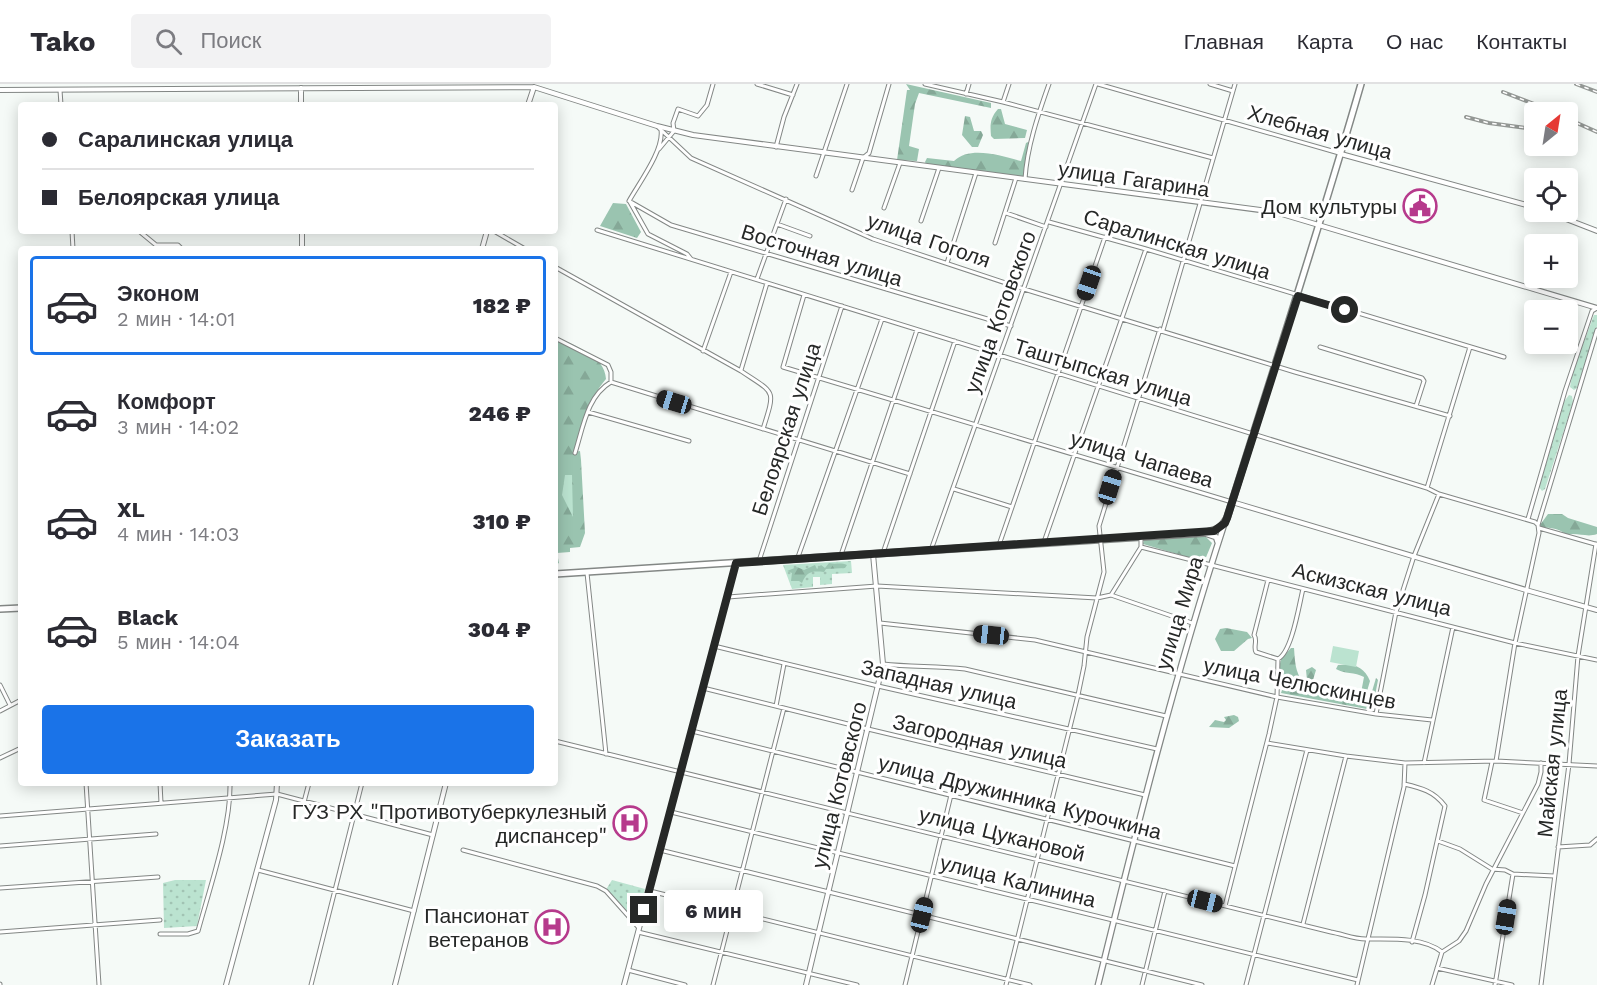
<!DOCTYPE html>
<html lang="ru">
<head>
<meta charset="utf-8">
<style>
	body { margin:0; font-family:"Work Sans",sans-serif; background:#f2f2f3; color:#2b2b33; height:100vh; display:flex; flex-direction:column; font-size:22px; white-space:nowrap }
	* { box-sizing:border-box; margin:0 }
	p { font-size:20px; color:#7c7c81 }
	.icon { flex:none; width:33px; height:33px; fill:none; stroke:currentColor; stroke-width:2; stroke-linecap:round; stroke-linejoin:round }
	.map { position:relative; flex:1; overflow:hidden }
	.panel { position:absolute; left:18px; top:162px; width:540px; height:540px; display:flex; flex-direction:column; background:#fff; border-radius:6px; box-shadow:0 3px 15px #0003 }
	.panel>* { flex:none }
	.top-card { position:absolute; left:18px; top:18px; width:540px; height:132px; border-radius:6px; box-shadow:0 3px 15px #0003; display:grid; align-content:center; height:132px; padding:0 24px; background:#fff }
	.needle { width:39px; rotate:30deg }
	.tools { position:absolute; left:1524px; top:18px; display:grid; gap:12px }
	.tools a { display:grid; place-items:center; width:54px; height:54px; border-radius:6px; background:#fff; box-shadow:0 3px 15px #0003; font-size:30px }
	.end { position:absolute; width:27px; height:27px; margin:-14px; border:8px solid #262827; background:#fff; box-shadow:0 0 0 3px #fff }
	.from { border-radius:50% }
	.bubble { position:absolute; height:42px; border-radius:6px; background:#fff; box-shadow:0 3px 15px #0003; font-size:20px; font-weight:800; line-height:42px; text-align:center }
	.car { position:absolute; width:18px; height:36px; margin:-18px -9px; border-radius:8px; box-shadow:0 0 4px 2px #0007; background:linear-gradient(#222 24%,#8ab4d8 0 40%,#222 0 76%,#8ab4d8 0 86%,#222 0) }
	.top-card b { display:flex; align-items:center; gap:21px; height:57px; font-size:22px }
	.top-card b+b { border-top:2px solid #e1e1e2 }
	.top-card i { width:15px; height:15px; background:#2b2b33 }
	ul { padding:10px 0 0; list-style:none }
	li { display:flex; align-items:center; gap:18px; height:99px; margin:0 12px 9px; padding:0 12px; border:3px solid transparent; border-radius:6px }
	li div { flex:1 }
	li b { display:block; font-size:22px }
	li em { font-style:normal; font-weight:800 }
	li.current { border-color:#1a73e8 }
	li>.icon { width:54px; height:54px; stroke-width:1.5 }
	.button { display:flex; gap:12px; margin-top:auto; padding:12px 24px }
	.button a { flex:1; height:69px; border-radius:6px; background:#1a73e8; color:#fff; font-size:24px; font-weight:800; line-height:69px; text-align:center }
	header { display:flex; align-items:center; gap:36px; box-sizing:border-box; height:84px; padding:0 30px; background:#fff; border-bottom:2px solid #e1e1e2 }
	header strong { font-size:28px }
	nav { display:flex; gap:33px; margin-inline-start:auto; font-size:21px }
	.search { width:420px; height:54px; background:#f2f2f3; display:flex; align-items:center; gap:15px; box-sizing:border-box; padding:0 21px; border-radius:6px; color:#7c7c81; font-size:22px }
	.map>svg:first-child { display:block }
</style>
</head>
<body>
<header>
<strong>Tako</strong>
<div class="search"><svg class="icon" aria-label="search" viewBox="0 0 24 24"><circle cx="10" cy="10" r="6"/><path d="M15 15l6 6"/></svg>Поиск</div>
<nav><a>Главная</a><a>Карта</a><a>О нас</a><a>Контакты</a></nav>
</header>
<div class="map">
<svg width="1597" height="901" viewBox="0 0 1597 901">
	<defs>
		<pattern id="green-dots" width="8" height="8" patternUnits="userSpaceOnUse" patternTransform="scale(1.5)"><rect width="8" height="8" fill="#bbe3d0"/><path d="M2 2h.1M6 6h.1" fill="none" stroke="#a1c3b3" stroke-width="1.8" stroke-linecap="round"/></pattern>
		<pattern id="forest-firs" width="22" height="20" patternUnits="userSpaceOnUse" patternTransform="scale(1.5)"><rect width="22" height="20" fill="#9ac4b0"/><path d="M5 1l3.5 6h-7zM16 11l3.5 6h-7z" fill="#85a897"/></pattern>
	</defs>
	<rect width="100%" height="100%" fill="#f5faf7"/>
	<path fill="url(#green-dots)" d="M1594,231h3v11l-20,62 -3,2 -4,-3 3,-16z
		M1569,311l3,1 1,6 -28,87 -3,2 -3,-4 24,-84z
		M851,477l1,12 -20,1v10l-12,1v-8h-7v10l-21,2 -9,-24z
		M175,796h31l-9,46 -33,2 -1,-45z
		M612,796l33,9 -9,33 -28,-30 -1,-4z"/>
	<path fill="url(#forest-firs)" d="M906,0l85,19v5l-72,-15 -4,11 -6,42 10,3 -2,12 -20,-1 10,-70h3z
		M998,25h3l4,15 22,6 -2,8 -31,1 -3,-3c-1,-11 -1,-18 7,-27z
		M965,32l5,1 4,14h7l2,4 -5,12h-6l-10,-12z
		M1028,58l2,2 -6,34 -98,-14 -1,-2 2,-4 27,3c16,-16 48,-5 67,0l5,-18z
		M613,119l13,1 15,28 -4,6 -37,-12z
		M555,252c19,10 50,19 51,43 -18,21 -24,47 -32,73l6,-1 1,9 4,73 -5,14 -10,1v4l-13,1 2,10 -4,2z
		M1548,430h14l6,4 29,9v7c-10,4 -20,-2 -31,1 -5,-6 -16,-8 -25,-7l-1,-3z
		M1205,452l7,7 -8,19 -61,-18 1,-5z
		M829,479c7,2 11,-1 18,2l-2,3 -19,1 -2,3c-12,-1 -17,-1 -22,11l-3,-2h-8l1,-8 -5,-2 10,-4 7,3 11,-5 2,4 4,-4 4,3z
		M1226,544l21,4 5,6 -4,1 -14,12h-13l-6,-12 5,-10z
		M1291,564h3c1,13 1,24 9,34l4,-2 -1,-10 6,-3 4,3 -3,10 5,12 5,-1c9,9 25,8 37,7l4,-21c-9,-5 -20,-3 -28,-8l2,-4c15,-2 26,1 32,16l-5,17h5l6,-20 2,2 -5,26 -6,3 -86,-16 3,-9 -5,-16 2,-9z
		M1234,631l4,2 1,4 -10,7 -20,-1 6,-7 9,2 2,-2 -2,-3z"/>
	<path fill="#bbe3d0" d="M565,391h7l1,42 -11,-22z
		M1333,562l26,5 -3,16 -26,-5z"/>
	<g fill="none" stroke-linecap="round" stroke-linejoin="round">
		<defs>
			<path id="minor" d="M757,0l36,11
				M925,0l78,18 210,56
				M1098,0l241,69
				M1210,0l23,7
				M60,6l1,15
				M966,10l3,-10
				M1003,18l6,-18
				M659,44l32,30 182,81 151,50 271,83 155,44
				M776,63l8,-30 13,-33
				M659,65l15,-18 -1,-8 5,-14 20,7 9,-11 6,-21
				M816,92l31,-92
				M1025,95c2,-32 13,-64 24,-95
				M852,106l11,-32 6,-5 20,-69
				M629,117l42,24 340,101
				M629,117c10,-18 35,-51 32,-71
				M630,118l18,32 39,20 4,5
				M884,124l16,-45
				M1006,129l40,14
				M921,137l18,-53
				M1049,138l97,27 358,108
				M777,140l33,12
				M597,146l830,258 12,6 96,28 3,3
				M72,147l1,18
				M139,147l17,14h22l4,4
				M494,147l31,18
				M995,159l21,-65
				M947,179l29,-90
				M555,183l186,104c34,23 35,17 22,58
				M757,195l29,-80
				M804,211l-21,72 449,135
				M1163,246l72,-246
				M555,254l53,27 3,7v10
				M1320,263l102,31 2,3 -8,25
				M703,267l28,-79
				M741,286l26,-87
				M588,328l101,29
				M575,369c8,-25 12,-57 36,-71l299,92
				M1427,404l43,-141
				M954,405l58,18
				M1528,435l37,-128 27,-80 5,-3
				M1539,444l56,16
				M1044,458l102,-293
				M999,461l106,-308
				M1141,463l374,96 82,17
				M931,466l165,-466
				M883,469l72,-212
				M841,471l76,-225
				M798,473l84,-238
				M759,477l83,-255
				M587,489l19,181
				M1268,496l-14,55c4,5 -1,12 2,17l22,7
				M1111,511l81,28
				M728,513l149,-11 220,12 14,-3 30,-48v-10
				M880,539l155,17 242,57 99,17 56,6
				M714,562l164,40 279,63
				M883,580c27,3 54,2 82,5l201,47
				M0,601l10,20
				M703,604l165,41 277,66
				M776,622l8,-42
				M0,627l21,-11
				M1376,630l20,-102 18,-56 25,-62
				M692,647l543,135
				M555,657l776,191c12,2 25,8 37,7 23,0 55,-2 74,13
				M1267,659l79,13 59,7 91,-2 101,5
				M0,674l21,-10
				M1496,677l19,-118 24,-110 -1,-8 59,-195
				M1492,678l-8,38 39,13
				M1424,679l29,-136
				M86,699l13,202
				M160,699l1,20
				M1404,700c17,4 30,7 41,22l-20,89 -13,47
				M304,718l5,-19
				M671,728l687,168
				M0,732l277,-22 156,41
				M1438,757l22,8 32,20 13,1 8,4 41,2
				M0,762l156,-12
				M1558,763l32,-2 7,-6
				M463,766l134,36 9,5 33,37
				M660,766l542,135
				M258,786l156,41
				M0,804l158,-11
				M650,807l380,94
				M1225,822l44,-172 8,-37 1,-38c14,-7 21,-54 25,-70
				M1303,840l43,-168
				M0,848l160,-12
				M638,848l219,53
				M160,850h28l10,-3c12,-44 33,-104 32,-148
				M1437,884l75,17
				M628,886l57,15
				M0,900v1
				M311,901l51,-202
				M713,901l71,-277
				M905,901l46,-190
				M1006,901l72,-290 6,-29 3,-29 17,-65 -5,-46 61,-197
				M1142,901l23,-94
				M1246,901l61,-235
				M1357,901l47,-198 1,-24
				M1432,901l10,-33 17,-11 7,-10 20,-47 52,-100 3,-12v-9
				M1495,901l18,-111
				M1541,901l28,-221 9,-108 18,-112"/>
			<path id="tertiary" d="M0,6l534,-3 123,39 36,9 582,77 322,96
				M301,21v-17
				M528,21l6,-18
				M1341,70l193,53
				M1548,128l49,19
				M302,147v18
				M482,165l5,-18
				M1232,418l294,88 71,20
				M226,901l50,-185 1,-17
				M395,901l51,-202
				M624,901l112,-422
				M806,901l77,-321 -10,-110"/>
			<path id="secondary" d="M1204,449l12,4 2,6
				M1098,901c38,-155 77,-309 126,-460"/>
			<path id="primary" d="M555,490l649,-41 16,-5 7,-10c45,-145 92,-288 134,-434
				M0,525l21,-1"/>
		</defs>
		<use href="#minor" stroke="#838785" stroke-width="5"/>
		<use href="#tertiary" stroke="#838785" stroke-width="6"/>
		<use href="#secondary" stroke="#838785" stroke-width="7"/>
		<use href="#primary" stroke="#838785" stroke-width="8"/>
		<use href="#minor" stroke="#fff" stroke-width="3"/>
		<use href="#tertiary" stroke="#fff" stroke-width="4"/>
		<use href="#secondary" stroke="#fff" stroke-width="4.5"/>
		<use href="#primary" stroke="#fff" stroke-width="5"/>
		<defs>
			<path id="rail" d="M1576,0l21,8
				M1503,8l52,20
				M1466,33l23,6 45,6
				M1568,35l29,13"/>
		</defs>
		<use href="#rail" stroke="#939794" stroke-width="4"/>
		<use href="#rail" stroke="#fff" stroke-width="1.5" stroke-dasharray="4.5" stroke-linecap="butt"/>
	</g>
	<g fill="none" stroke-linecap="round" stroke-linejoin="round">
		<path stroke="#262827" stroke-width="8" d="M644,826l92,-347 478,-32 11,-8 2,-5 71,-222 47,14"/>
	</g>
	<defs>
		<symbol id="civic-ring" viewBox="-11 -11 22 22"><circle r="9.5" fill="#fff" stroke="#b63a8c" stroke-width="1.5"/><path d="M-.6-6.5H3V-4.5H.6V-3L4-1V1h2V6H-6V1h2V-1L-.6-3ZM-1.2 2.5V6h2.4V2.5Z" fill="#b63a8c"/></symbol>
		<symbol id="hospital-ring" viewBox="-11 -11 22 22"><circle r="9.5" fill="#fff" stroke="#b63a8c" stroke-width="1.5"/><path d="M-5-5h3v3.5h4V-5h3V5h-3V1.5h-4V5h-3Z" fill="#b63a8c"/></symbol>
	</defs>
	<g fill-rule="evenodd">
		<use href="#civic-ring" x="1401" y="103" width="38" height="38"/>
		<use href="#hospital-ring" x="611" y="720" width="38" height="38"/>
		<use href="#hospital-ring" x="533" y="824" width="38" height="38"/>
	</g>
	<g text-anchor="middle" dominant-baseline="central" stroke-width="6" stroke-linejoin="round" paint-order="stroke">
		<g font-size="21" fill="#262827" stroke="#fff">
			<text transform="translate(1320 48) rotate(16)">Хлебная улица</text>
			<text transform="translate(1134 95) rotate(8)">улица Гагарина</text>
			<text transform="translate(929 156) rotate(19)">улица Гоголя</text>
			<text transform="translate(1177 160) rotate(17)">Саралинская улица</text>
			<text transform="translate(822 171) rotate(17)">Восточная улица</text>
			<text transform="translate(1000 228) rotate(-70)">улица Котовского</text>
			<text transform="translate(1103 288) rotate(17)">Таштыпская улица</text>
			<text transform="translate(786 345) rotate(-72)">Белоярская улица</text>
			<text transform="translate(1142 375) rotate(17)">улица Чапаева</text>
			<text transform="translate(1372 505) rotate(14)">Аскизская улица</text>
			<text transform="translate(1179 529) rotate(-73)">улица Мира</text>
			<text transform="translate(1300 599) rotate(11)">улица Челюскинцев</text>
			<text transform="translate(939 600) rotate(13)">Западная улица</text>
			<text transform="translate(980 657) rotate(13)">Загородная улица</text>
			<text transform="translate(1552 679) rotate(-84)">Майская улица</text>
			<text transform="translate(839 701) rotate(-76)">улица Котовского</text>
			<text transform="translate(1020 713) rotate(14)">улица Дружинника Курочкина</text>
			<text transform="translate(1002 750) rotate(14)">улица Цукановой</text>
			<text transform="translate(1018 797) rotate(14)">улица Калинина</text>
		</g>
		<g font-size="21" fill="#262827" stroke="#fff" text-anchor="end">
			<text x="1397" y="122">Дом культуры</text>
			<text x="607" y="727">ГУЗ РХ "Противотуберкулезный<tspan x="607" dy="24">диспансер"</tspan></text>
			<text x="529" y="831">Пансионат<tspan x="529" dy="24">ветеранов</tspan></text>
		</g>
	</g>
</svg>
<div class="tools">
<a><svg class="needle" viewBox="-14 -14 28 28"><path d="M0-13l5 13h-10z" fill="#e53935"/><path d="M0 13l5-13h-10z" fill="#7c7c81"/></svg></a>
<a><svg class="icon" aria-label="locate" viewBox="0 0 24 24"><circle cx="12" cy="12" r="6"/><path d="M12 2v4M12 18v4M2 12h4M18 12h4"/></svg></a>
<a>+</a>
<a>−</a>
</div>
<i class="end from" style="left:1345px;top:226px"></i>
<i class="end" style="left:644px;top:826px"></i>
<div class="bubble" style="left:664px;top:806px;width:99px">6 мин</div>
<i class="car" style="left:1089px;top:199px;rotate:199deg"></i>
<i class="car" style="left:674px;top:318px;rotate:287deg"></i>
<i class="car" style="left:1110px;top:403px;rotate:17deg"></i>
<i class="car" style="left:991px;top:551px;rotate:276deg"></i>
<i class="car" style="left:1205px;top:817px;rotate:104deg"></i>
<i class="car" style="left:922px;top:831px;rotate:14deg"></i>
<i class="car" style="left:1506px;top:833px;rotate:9deg"></i>
<div class="top-card">
<b><i class="from"></i>Саралинская улица</b>
<b><i></i>Белоярская улица</b>
</div>
<section class="panel">
<ul>
<li class="current"><svg class="icon" aria-label="car" viewBox="0 0 24 24"><path d="M5 17H2v-5l4-1 3-4h7l3 4 3 1v5h-3M9 17h6M6 11h13"/><circle cx="7" cy="17" r="2"/><circle cx="17" cy="17" r="2"/></svg><div><b>Эконом</b><p>2 мин · 14:01</p></div><em>182 ₽</em></li>
<li><svg class="icon" aria-label="car" viewBox="0 0 24 24"><path d="M5 17H2v-5l4-1 3-4h7l3 4 3 1v5h-3M9 17h6M6 11h13"/><circle cx="7" cy="17" r="2"/><circle cx="17" cy="17" r="2"/></svg><div><b>Комфорт</b><p>3 мин · 14:02</p></div><em>246 ₽</em></li>
<li><svg class="icon" aria-label="car" viewBox="0 0 24 24"><path d="M5 17H2v-5l4-1 3-4h7l3 4 3 1v5h-3M9 17h6M6 11h13"/><circle cx="7" cy="17" r="2"/><circle cx="17" cy="17" r="2"/></svg><div><b>XL</b><p>4 мин · 14:03</p></div><em>310 ₽</em></li>
<li><svg class="icon" aria-label="car" viewBox="0 0 24 24"><path d="M5 17H2v-5l4-1 3-4h7l3 4 3 1v5h-3M9 17h6M6 11h13"/><circle cx="7" cy="17" r="2"/><circle cx="17" cy="17" r="2"/></svg><div><b>Black</b><p>5 мин · 14:04</p></div><em>304 ₽</em></li>
</ul>
<div class="button"><a>Заказать</a></div>
</section>
</div>
</body>
</html>
